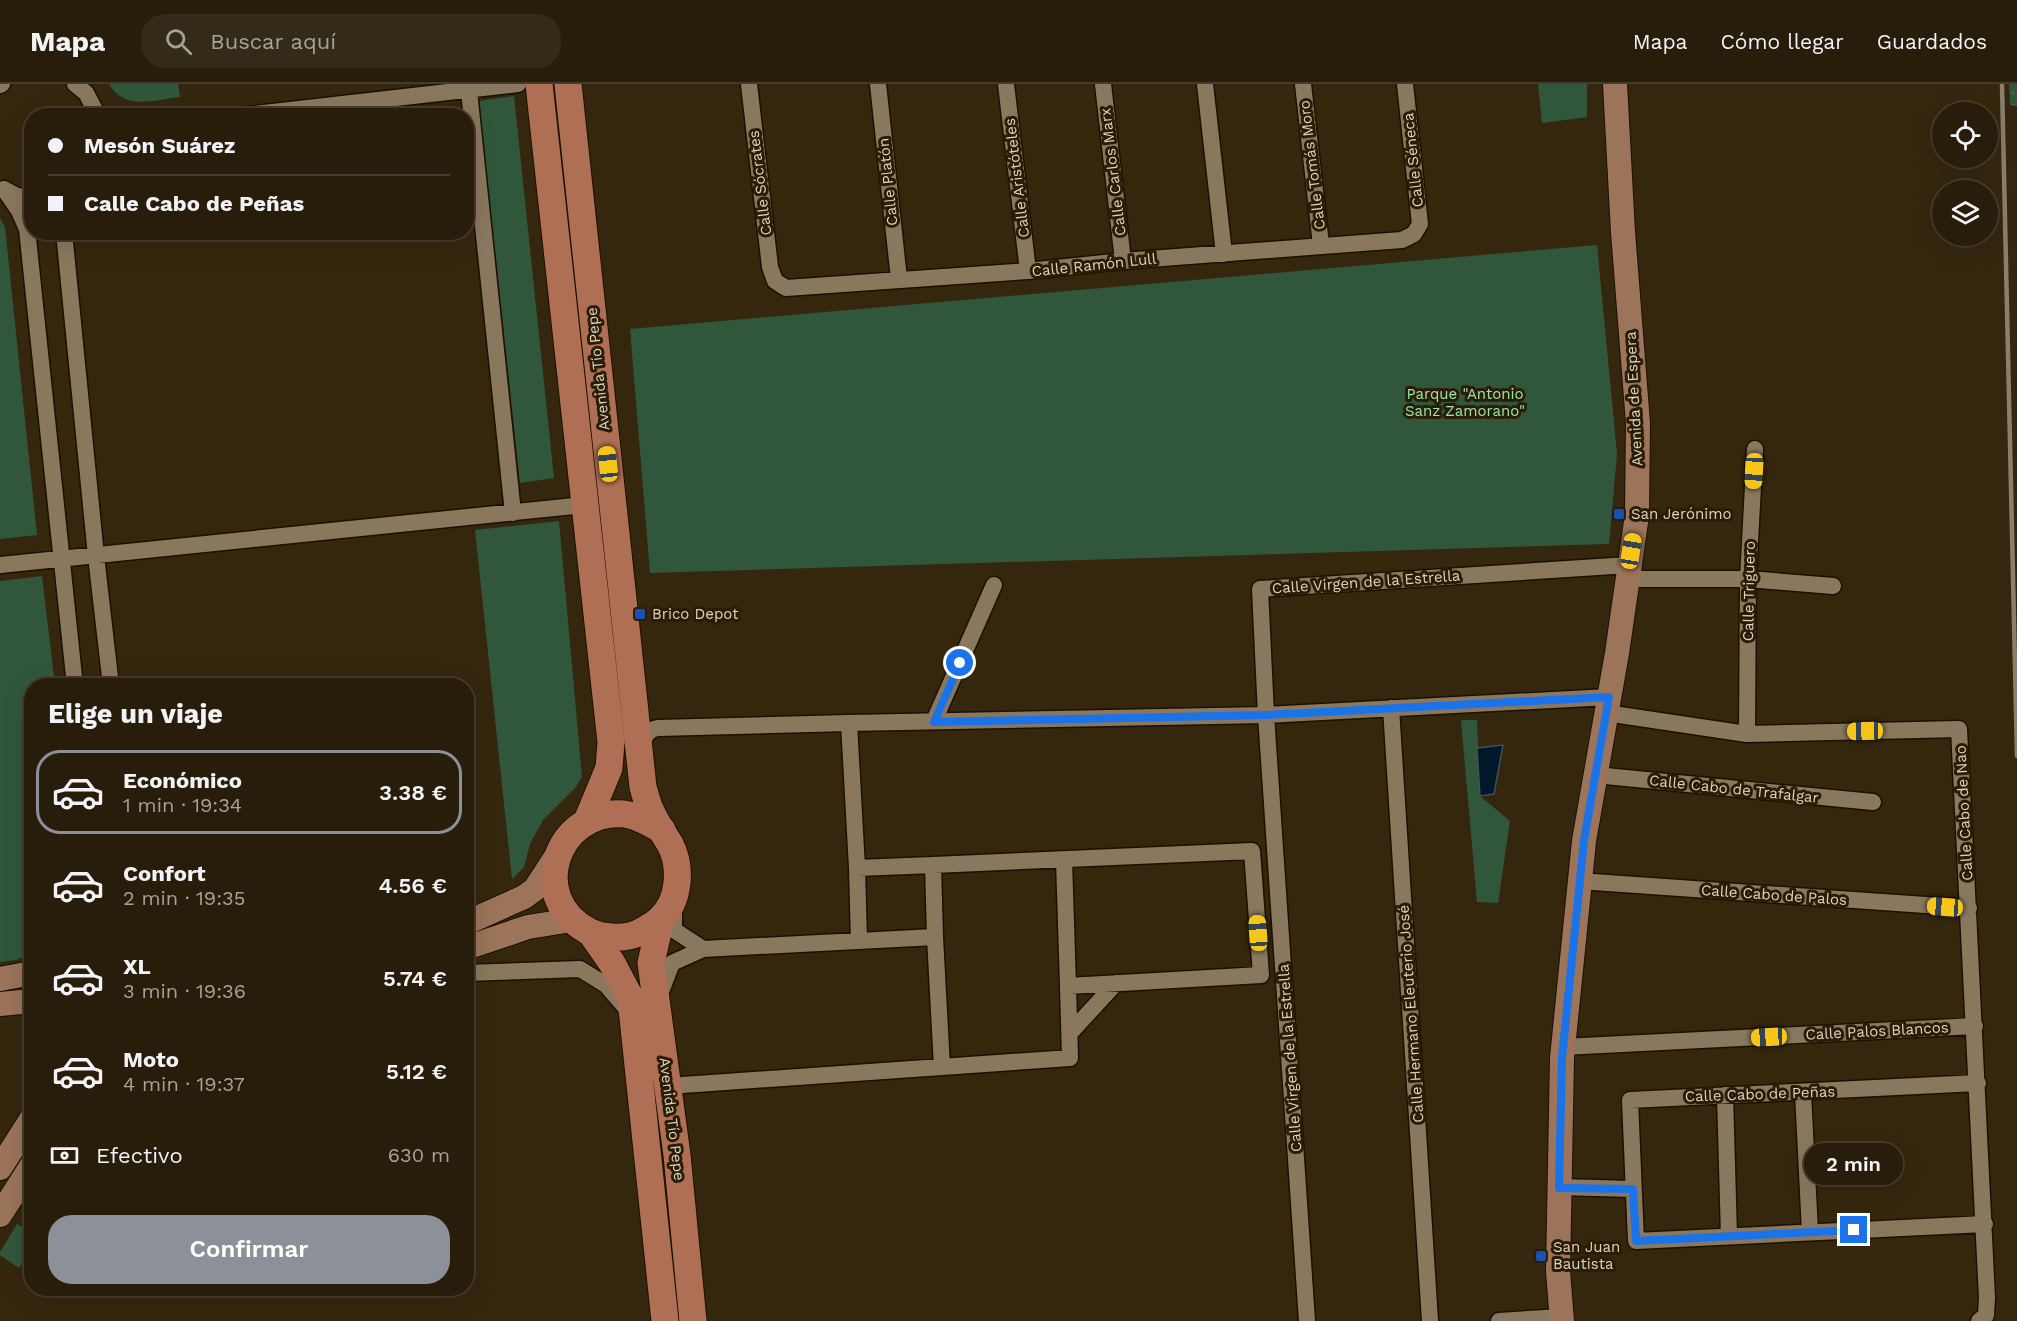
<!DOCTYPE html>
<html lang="es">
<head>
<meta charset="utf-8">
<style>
	body { margin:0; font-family:"Work Sans",sans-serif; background:#342a18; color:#f1f3f6; height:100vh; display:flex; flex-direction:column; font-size:22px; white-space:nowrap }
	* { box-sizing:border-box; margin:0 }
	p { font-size:20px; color:#a5a29c }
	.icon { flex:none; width:33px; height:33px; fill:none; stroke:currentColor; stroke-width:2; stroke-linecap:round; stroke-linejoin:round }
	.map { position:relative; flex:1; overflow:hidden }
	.side { position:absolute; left:24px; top:594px; width:450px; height:618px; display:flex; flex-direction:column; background:#281d0a; border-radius:24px; box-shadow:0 6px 24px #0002,0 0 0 2px #443b2b }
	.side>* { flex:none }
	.hud { position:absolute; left:24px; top:24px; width:450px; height:132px; border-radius:24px; box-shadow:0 6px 24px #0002,0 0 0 2px #443b2b; display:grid; align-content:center; height:132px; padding:0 24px; background:#281d0a }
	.buttons { position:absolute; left:1932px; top:18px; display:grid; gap:12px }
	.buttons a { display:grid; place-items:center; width:66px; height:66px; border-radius:50%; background:#281d0a; box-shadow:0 6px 24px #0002,0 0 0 2px #443b2b; font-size:30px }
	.end { position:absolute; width:27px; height:27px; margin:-14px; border:8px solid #1a73e8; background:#fff; box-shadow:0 0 0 3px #fff }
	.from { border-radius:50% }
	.bubble { position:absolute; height:42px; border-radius:21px; background:#281d0a; box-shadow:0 6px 24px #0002,0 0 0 2px #443b2b; font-size:20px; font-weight:600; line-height:42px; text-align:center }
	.car { position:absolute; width:18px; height:36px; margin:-18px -9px; border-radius:8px; box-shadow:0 0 4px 2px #0007; background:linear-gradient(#f5c518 24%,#345 0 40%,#f5c518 0 76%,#345 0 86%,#f5c518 0) }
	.hud b { display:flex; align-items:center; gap:21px; height:57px; font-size:22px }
	.hud b+b { border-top:2px solid #443b2b }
	.hud i { width:15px; height:15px; background:#f1f3f6 }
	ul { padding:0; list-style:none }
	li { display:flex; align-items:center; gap:18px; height:84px; margin:0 12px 9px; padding:0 12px; border:3px solid transparent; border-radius:24px }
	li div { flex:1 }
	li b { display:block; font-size:22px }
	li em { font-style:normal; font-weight:600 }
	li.current { border-color:#8c9099 }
	li>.icon { width:54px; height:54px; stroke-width:1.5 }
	h2 { padding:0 24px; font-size:27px; line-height:72px }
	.pay { display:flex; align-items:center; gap:15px; height:66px; padding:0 24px; font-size:22px }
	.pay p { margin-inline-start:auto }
	.primary-button { display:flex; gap:12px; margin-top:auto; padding:12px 24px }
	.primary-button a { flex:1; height:69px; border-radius:24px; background:#8c9099; color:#fff; font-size:24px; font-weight:600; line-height:69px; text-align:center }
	header { display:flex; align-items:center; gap:36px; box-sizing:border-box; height:84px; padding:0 30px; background:#281d0a; border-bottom:2px solid #443b2b }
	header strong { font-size:28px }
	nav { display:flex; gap:33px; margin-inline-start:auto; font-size:21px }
	.search { width:420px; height:54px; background:#342a18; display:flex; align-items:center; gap:15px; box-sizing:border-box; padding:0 21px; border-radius:24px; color:#a5a29c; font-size:22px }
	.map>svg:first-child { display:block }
</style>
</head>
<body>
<header>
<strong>Mapa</strong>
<div class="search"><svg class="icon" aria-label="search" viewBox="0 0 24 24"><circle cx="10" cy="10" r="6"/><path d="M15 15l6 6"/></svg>Buscar aquí</div>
<nav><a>Mapa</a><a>Cómo llegar</a><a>Guardados</a></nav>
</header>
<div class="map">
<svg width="2017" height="1237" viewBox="0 0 2017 1237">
	<defs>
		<pattern id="grass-dots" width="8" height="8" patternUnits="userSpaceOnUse" patternTransform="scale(1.5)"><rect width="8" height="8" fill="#30573c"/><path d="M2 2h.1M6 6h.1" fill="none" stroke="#4e6e57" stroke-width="1.8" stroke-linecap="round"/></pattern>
	</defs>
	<rect width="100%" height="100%" fill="#35270e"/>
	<path fill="url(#grass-dots)" d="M2009,0h8v22l-7,-1z"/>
	<path fill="#30573c" d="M109,0h69l2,13c-27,3 -55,14 -71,-13z
		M1538,0h49v33l-45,6z
		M514,12l40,382 -34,5 -41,-382z
		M0,134l5,9 32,308 -37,4z
		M1597,161l20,209 -8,90 -959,29 -20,-244z
		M559,437l23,256 -6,10 -33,33 -13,24 -6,23 -12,12 -37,-349z
		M42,492l13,109 -23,1 -1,267 -15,7 -16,2v-381z
		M1461,636h16l3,76 30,25 -12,82 -21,-1z
		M17,1140l15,9 -1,16 -12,19 -19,-13v-3z"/>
	<path fill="#00192a" stroke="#425158" stroke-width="1.5" d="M1503,661l-9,49 -14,2 -3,-48z"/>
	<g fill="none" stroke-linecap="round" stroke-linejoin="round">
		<defs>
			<path id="street" d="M75,0l11,9 12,23
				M749,0l21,183 5,14 11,7 242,-17 95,-10 279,-21 12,-6 6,-10 -15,-140
				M878,0l21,195
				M1006,0l22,187
				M1103,0l20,177
				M1205,0l19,170
				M1303,0l18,161
				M0,1l2,-1
				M469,7l44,422
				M238,32l280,-32
				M4,105l15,22 8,18 48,457
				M4,105l13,7 15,2
				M64,148l32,324 15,130
				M0,481l584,-60
				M1628,495h120l85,7
				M1391,624l39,613
				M1606,629l141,21 212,-5 28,569 -1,17 -7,6
				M934,637l60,-136
				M849,639l417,-8 343,-18
				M1747,650l1,-155 7,-130
				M640,664c4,-9 7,-19 18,-20l191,-5 8,145 76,-3 2,72 -232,12 -31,14 -13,34
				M1595,691l278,27
				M933,781l319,-14 9,124 -193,11 -4,-126
				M857,784l2,73
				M1579,797l390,27
				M674,818v28l29,19
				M935,853l7,130
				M466,889l114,-4 26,16 19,22
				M1070,949l46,-50
				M1563,963l412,-21
				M1978,999l-348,17 6,141 349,-17
				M668,1002l402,-28 -2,-72
				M1803,1009l7,139
				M1725,1011l4,141
				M1559,1103l74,2
				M1307,1237l-41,-606 -6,-126 369,-24
				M1499,1237l62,-4"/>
			<path id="secondary" d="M466,839l58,-26 11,-8 22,-34
				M466,864l62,-21 44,-7
				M0,895l32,-6
				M0,920l21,-2 11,2
				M0,1084l32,-50
				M0,1131l32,-50
				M1562,1237l-4,-50 4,-213 22,-217 33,-188 20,-138 1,-92 -15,-191 -8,-148"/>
			<path id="primary" d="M539,0l72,658 -2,26 -22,53
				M568,0l75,703c2,7 4,15 7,22 5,12 13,24 20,35 12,23 10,58 -11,76 -4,4 -10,7 -15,10 -15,10 -41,9 -56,1 -62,-33 -32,-122 36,-117 14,2 26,9 38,16
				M661,835l-10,44 26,192 16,166
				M591,849l21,30 19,36 34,322"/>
		</defs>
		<use href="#street" stroke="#1d1000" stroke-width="19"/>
		<use href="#secondary" stroke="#1d1000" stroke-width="26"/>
		<use href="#primary" stroke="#1d1000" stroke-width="29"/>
		<use href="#street" stroke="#89785e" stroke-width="16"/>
		<use href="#secondary" stroke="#9b7459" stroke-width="24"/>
		<use href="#primary" stroke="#ae6f54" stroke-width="27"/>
		<path stroke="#8b7f6b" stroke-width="4.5" d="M2002,0l15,672"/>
	</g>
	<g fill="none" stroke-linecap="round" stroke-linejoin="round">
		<path stroke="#1a73e8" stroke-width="8" d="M960,579l-26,59 332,-7 343,-18 -25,143 -22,218 -3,130 74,1 3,52 218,-11"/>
	</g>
	<g fill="#1a4fb4" stroke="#2b1d05" stroke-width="2">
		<rect x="1613" y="424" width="12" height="12" rx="3"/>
		<rect x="634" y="524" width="12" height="12" rx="3"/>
		<rect x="1535" y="1166" width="12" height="12" rx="3"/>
	</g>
	<g text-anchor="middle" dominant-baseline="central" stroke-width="6" stroke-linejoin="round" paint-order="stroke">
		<g font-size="15" fill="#ddd3c5" stroke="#2b1d05">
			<text transform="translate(1413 76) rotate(-96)">Calle Séneca</text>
			<text transform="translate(1312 81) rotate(-97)">Calle Tomás Moro</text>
			<text transform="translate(1113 88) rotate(-97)">Calle Carlos Marx</text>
			<text transform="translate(1017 94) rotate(-97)">Calle Aristóteles</text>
			<text transform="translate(888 98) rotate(-96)">Calle Platón</text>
			<text transform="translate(760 99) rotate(-97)">Calle Sócrates</text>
			<text transform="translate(1094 181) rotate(-6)">Calle Ramón Lull</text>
			<text transform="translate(598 285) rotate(-96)">Avenida Tío Pepe</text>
			<text transform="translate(1634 315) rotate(-93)">Avenida de Espera</text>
			<text transform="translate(1366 498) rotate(-4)">Calle Virgen de la Estrella</text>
			<text transform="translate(1749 507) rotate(-89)">Calle Triguero</text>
			<text transform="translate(1734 705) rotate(6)">Calle Cabo de Trafalgar</text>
			<text transform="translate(1964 729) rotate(-93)">Calle Cabo de Nao</text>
			<text transform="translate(1774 811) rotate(4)">Calle Cabo de Palos</text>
			<text transform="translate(1411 930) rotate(-94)">Calle Hermano Eleuterio José</text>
			<text transform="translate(1877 947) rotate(-3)">Calle Palos Blancos</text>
			<text transform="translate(1290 974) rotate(-94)">Calle Virgen de la Estrella</text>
			<text transform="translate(1760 1010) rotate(-2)">Calle Cabo de Peñas</text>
			<text transform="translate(672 1035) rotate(83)">Avenida Tío Pepe</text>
		</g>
		<g font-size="15" fill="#97e5ad" stroke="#2b1d05">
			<text x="1465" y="310">Parque "Antonio<tspan x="1465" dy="17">Sanz Zamorano"</tspan></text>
		</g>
		<g font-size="15" fill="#ddd3c5" stroke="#2b1d05" text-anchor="start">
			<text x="1631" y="430">San Jerónimo</text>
			<text x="652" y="530">Brico Depot</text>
			<text x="1553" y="1163">San Juan<tspan x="1553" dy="17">Bautista</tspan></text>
		</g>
	</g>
</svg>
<div class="buttons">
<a><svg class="icon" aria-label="locate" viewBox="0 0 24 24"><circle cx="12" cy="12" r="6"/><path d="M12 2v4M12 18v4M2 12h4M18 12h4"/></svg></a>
<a><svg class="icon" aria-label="layers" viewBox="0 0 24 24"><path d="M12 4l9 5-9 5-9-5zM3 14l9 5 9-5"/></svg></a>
</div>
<i class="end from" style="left:960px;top:579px"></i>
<i class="end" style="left:1854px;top:1146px"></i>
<div class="bubble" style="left:1804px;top:1059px;width:99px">2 min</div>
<i class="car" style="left:608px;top:380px;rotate:354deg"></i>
<i class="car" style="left:1754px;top:387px;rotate:183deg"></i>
<i class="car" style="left:1631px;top:467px;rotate:9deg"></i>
<i class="car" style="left:1865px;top:647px;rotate:269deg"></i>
<i class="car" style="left:1945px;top:823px;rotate:274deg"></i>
<i class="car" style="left:1258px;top:849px;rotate:356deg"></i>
<i class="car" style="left:1769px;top:953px;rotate:267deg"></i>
<div class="hud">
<b><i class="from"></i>Mesón Suárez</b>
<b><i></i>Calle Cabo de Peñas</b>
</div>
<section class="side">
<h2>Elige un viaje</h2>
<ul>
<li class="current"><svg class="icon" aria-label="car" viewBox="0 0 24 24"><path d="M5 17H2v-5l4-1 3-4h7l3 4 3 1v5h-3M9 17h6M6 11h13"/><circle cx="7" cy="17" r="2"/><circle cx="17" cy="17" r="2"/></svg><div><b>Económico</b><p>1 min · 19:34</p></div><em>3.38 €</em></li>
<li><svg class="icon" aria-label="car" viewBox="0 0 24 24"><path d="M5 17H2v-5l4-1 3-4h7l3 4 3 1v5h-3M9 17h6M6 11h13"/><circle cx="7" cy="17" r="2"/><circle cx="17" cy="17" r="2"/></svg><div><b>Confort</b><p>2 min · 19:35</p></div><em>4.56 €</em></li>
<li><svg class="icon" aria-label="car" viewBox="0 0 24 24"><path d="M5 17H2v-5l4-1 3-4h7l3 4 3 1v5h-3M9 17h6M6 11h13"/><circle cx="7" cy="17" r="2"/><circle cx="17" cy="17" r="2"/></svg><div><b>XL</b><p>3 min · 19:36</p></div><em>5.74 €</em></li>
<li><svg class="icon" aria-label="car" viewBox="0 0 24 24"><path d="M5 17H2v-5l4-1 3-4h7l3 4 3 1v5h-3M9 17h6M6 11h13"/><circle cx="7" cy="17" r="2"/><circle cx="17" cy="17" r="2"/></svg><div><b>Moto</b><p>4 min · 19:37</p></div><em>5.12 €</em></li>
</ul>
<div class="pay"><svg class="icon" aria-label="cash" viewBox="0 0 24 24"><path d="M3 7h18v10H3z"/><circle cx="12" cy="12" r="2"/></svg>Efectivo<p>630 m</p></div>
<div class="primary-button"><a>Confirmar</a></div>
</section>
</div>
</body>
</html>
